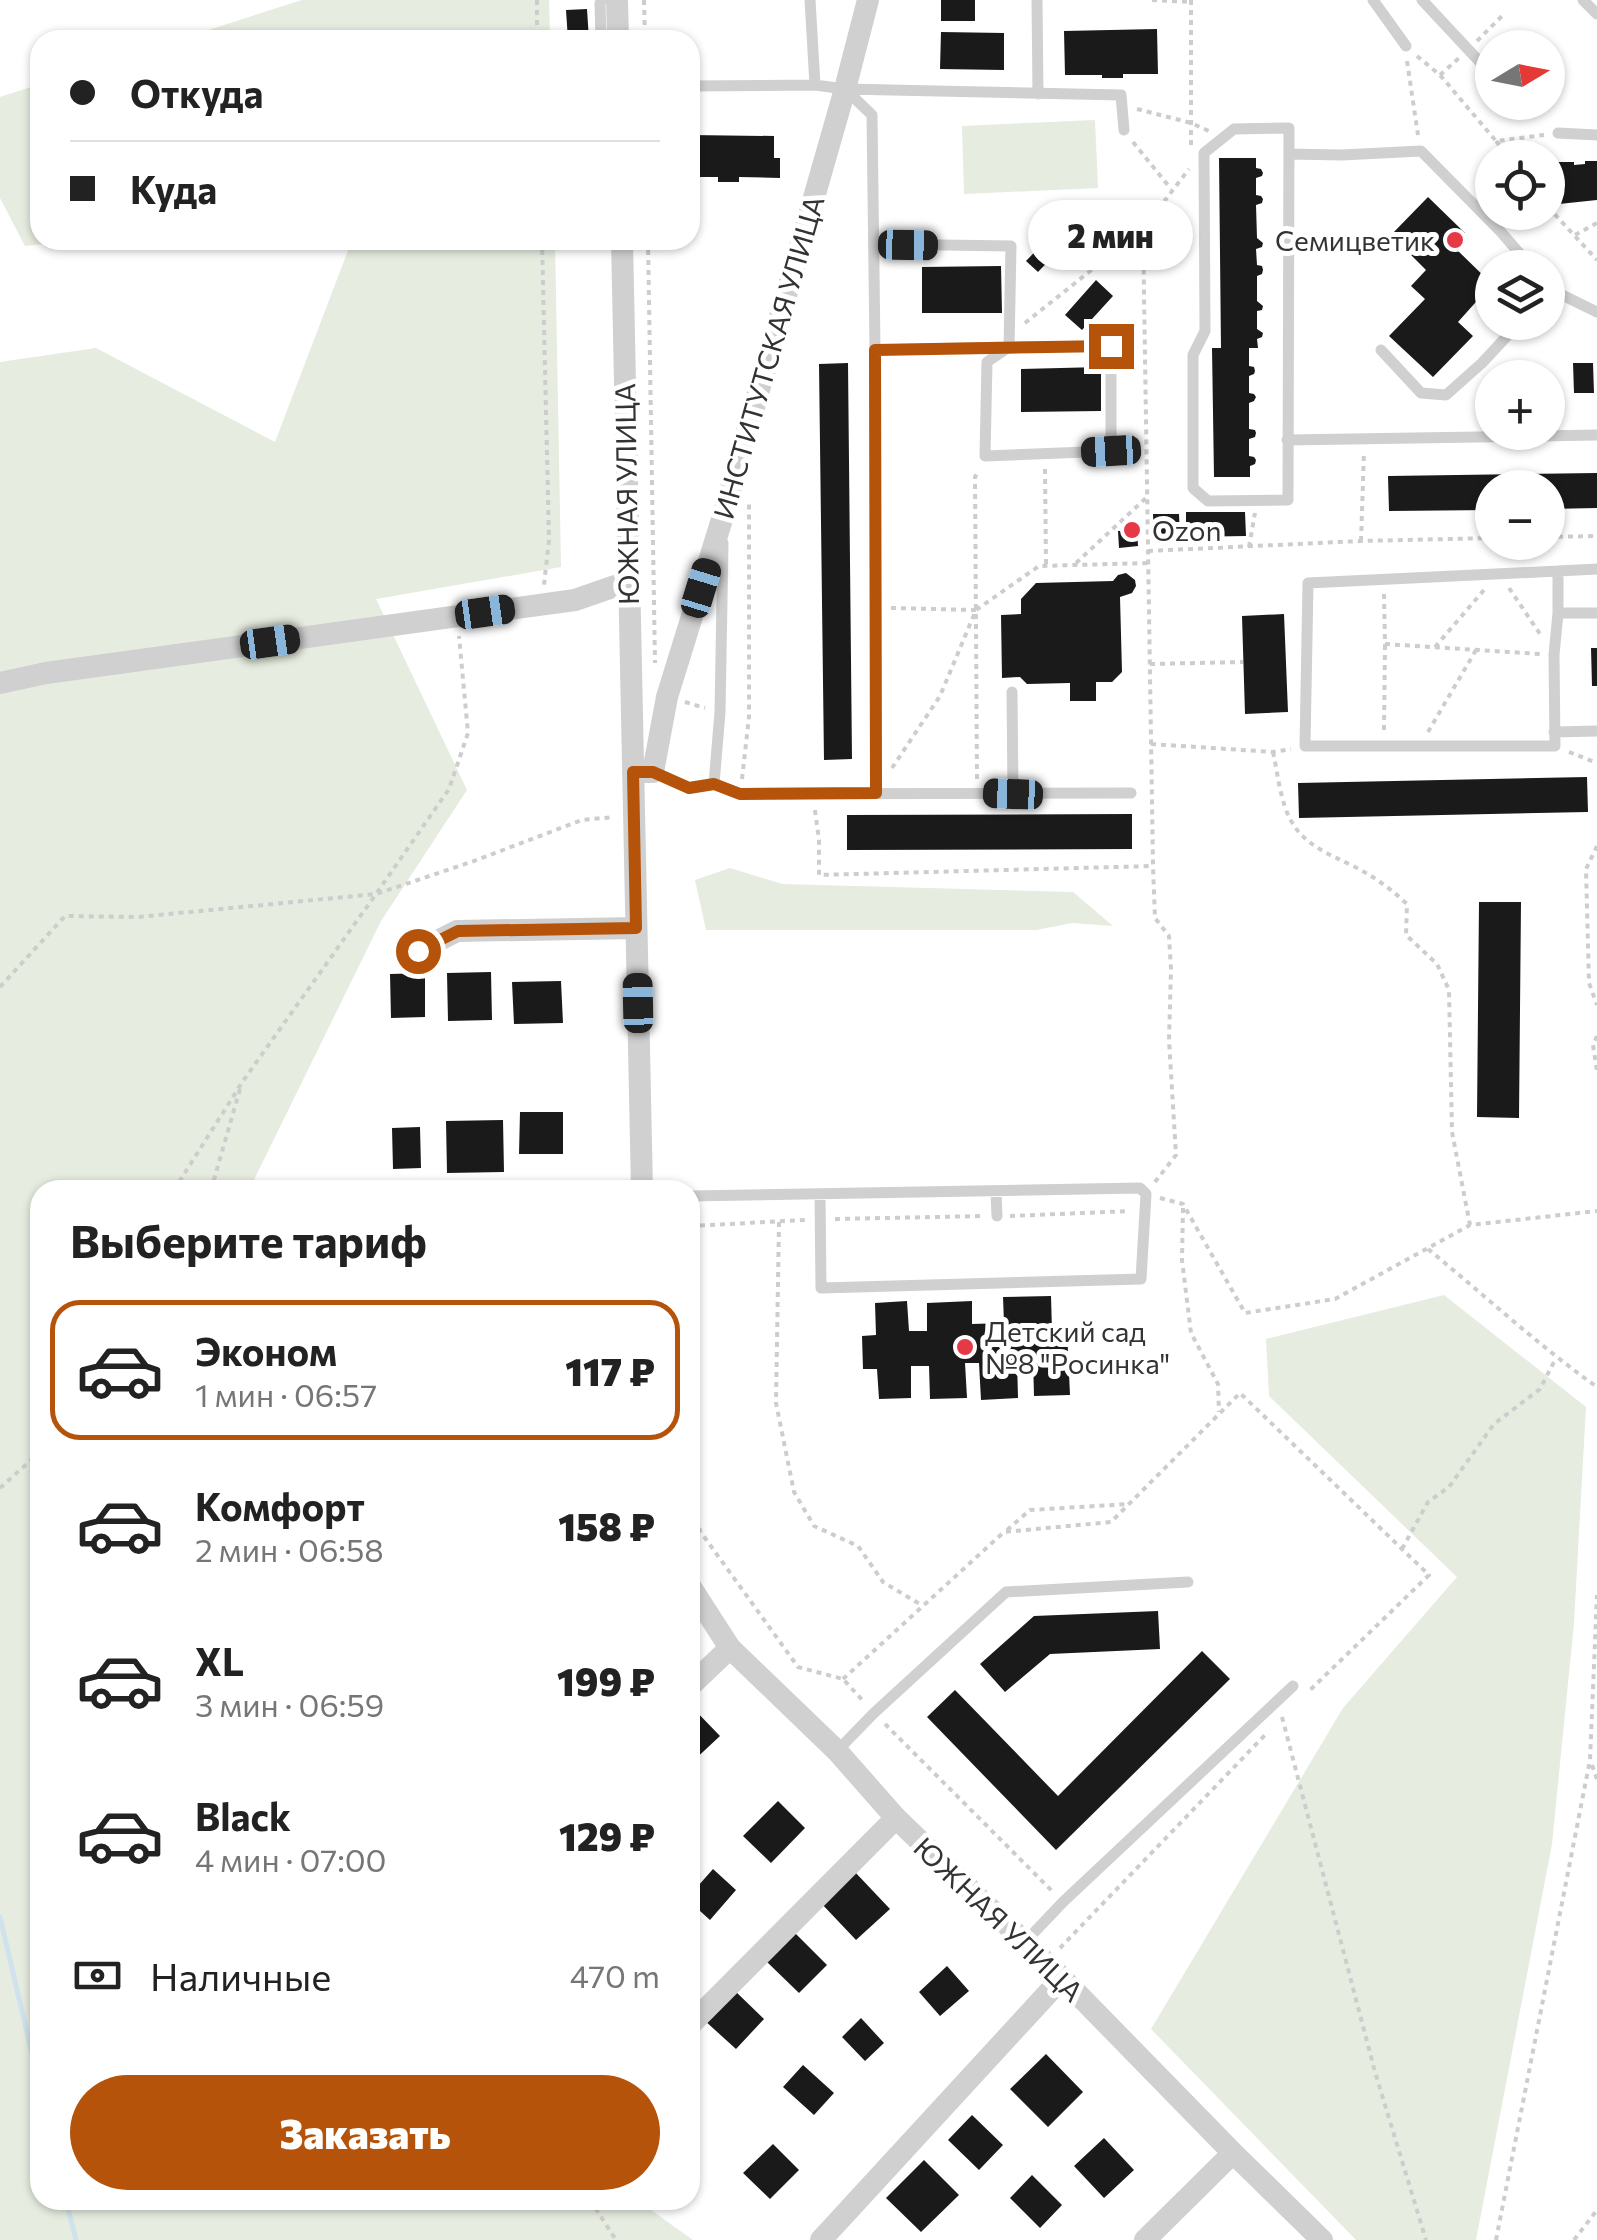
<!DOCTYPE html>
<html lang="ru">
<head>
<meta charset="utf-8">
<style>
	body { margin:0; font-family:Commissioner,sans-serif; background:#f2f2f2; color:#222; height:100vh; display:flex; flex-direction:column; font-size:38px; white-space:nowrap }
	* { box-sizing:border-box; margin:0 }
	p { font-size:32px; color:#767676 }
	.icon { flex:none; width:55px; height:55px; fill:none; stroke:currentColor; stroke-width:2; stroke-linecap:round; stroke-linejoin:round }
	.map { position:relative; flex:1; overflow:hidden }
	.drawer { position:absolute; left:30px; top:1180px; width:670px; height:1030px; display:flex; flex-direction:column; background:#fff; border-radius:30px; box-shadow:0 2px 8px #0004 }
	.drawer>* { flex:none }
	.guide { position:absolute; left:30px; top:30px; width:670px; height:220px; border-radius:30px; box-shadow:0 2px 8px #0004; display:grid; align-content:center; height:220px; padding:0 40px; background:#fff }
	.needle { width:65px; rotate:80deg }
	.controls { position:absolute; left:1475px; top:30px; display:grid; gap:20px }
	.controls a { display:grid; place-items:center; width:90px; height:90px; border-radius:50%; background:#fff; box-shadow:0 2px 8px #0004; font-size:50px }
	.end { position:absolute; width:45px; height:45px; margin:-22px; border:12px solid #b45309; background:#fff; box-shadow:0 0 0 5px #fff }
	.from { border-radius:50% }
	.bubble { position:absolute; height:70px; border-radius:35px; background:#fff; box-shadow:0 2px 8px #0004; font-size:32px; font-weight:800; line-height:70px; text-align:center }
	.car { position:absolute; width:30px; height:60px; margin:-30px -15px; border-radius:12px; box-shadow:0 0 8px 2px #0007; background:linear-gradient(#222 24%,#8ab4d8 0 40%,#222 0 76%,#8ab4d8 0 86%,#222 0) }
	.guide b { display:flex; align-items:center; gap:35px; height:95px; font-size:38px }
	.guide b+b { border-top:2px solid #e0e0e0 }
	.guide i { width:25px; height:25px; background:#222 }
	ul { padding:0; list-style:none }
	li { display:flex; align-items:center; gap:30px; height:140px; margin:0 20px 15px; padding:0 20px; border:5px solid transparent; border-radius:30px }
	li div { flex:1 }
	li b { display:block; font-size:38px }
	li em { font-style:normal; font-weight:800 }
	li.current { border-color:#b45309 }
	li>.icon { width:90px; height:90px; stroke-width:1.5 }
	h2 { padding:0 40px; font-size:45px; line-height:120px }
	.pay { display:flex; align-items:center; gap:25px; height:110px; padding:0 40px; font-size:38px }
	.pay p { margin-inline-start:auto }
	.primary-button { display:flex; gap:20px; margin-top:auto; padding:20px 40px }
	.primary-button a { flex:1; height:115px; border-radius:60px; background:#b45309; color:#fff; font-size:40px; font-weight:800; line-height:115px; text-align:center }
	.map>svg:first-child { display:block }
</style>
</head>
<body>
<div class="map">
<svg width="1597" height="2240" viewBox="0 0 1597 2240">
	<rect width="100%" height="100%" fill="#fff"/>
	<path fill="#e6ecdf" d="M302,0h247l1,40h-373z
		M40,84v156h39l-54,6 -25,-48v-101z
		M1095,120l3,68 -134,6 -2,-68z
		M352,240h203l6,327 -185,32 91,191 -86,131 -132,269h-209v1010h597l56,40h-693v-1878l96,-14 179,94z
		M730,868l52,16 291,8 40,34 -41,-3 -36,7h-330l-11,-50z
		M1444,1295l142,112 -12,216 -22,221 -76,396h-120l-205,-211 192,-321 114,-131 -188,-181 -3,-57z"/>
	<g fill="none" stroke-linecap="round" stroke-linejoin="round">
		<path stroke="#cfe2ee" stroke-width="5" d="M0,1917l40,171
			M66,2200l10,40"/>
	</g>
	<path fill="#1a1a1a" d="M941,0h34v21h-34z
		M587,9l2,31h-21l-2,-30z
		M1157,29l1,45h-35v4h-21v-3h-37l-1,-44z
		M941,32l63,1v37l-64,-1z
		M690,135l84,1v22h6v20l-41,-1v5h-21v-5h-28z
		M1219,158h37v10l5,1 2,4 -1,3 -6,2v17l5,1 2,3 -1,4 -6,2 1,33 6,5 -1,4 -6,2 1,16 5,1 1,4 -1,4 -5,2v25l6,5 -1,4 -5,1v18l6,4 -1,4 -5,2 1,9h-9v18l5,1 1,4 -1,3 -5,2v17l5,1 2,3 -2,4 -5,2v26l6,1 1,3 -1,4 -6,2v17l5,1 2,3 -1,4 -5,2v11h-36l-2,-129h9z
		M1585,161h12v39l-38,4 1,-27h-2v-15h16v3l11,-1z
		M1428,197l37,36 -12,13 39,38 -34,38 15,14 -40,41 -44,-41 36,-37 -14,-13 15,-16 -35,-35z
		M1051,235l12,11 -25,26 -12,-11z
		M1001,266l1,47h-80v-46z
		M1096,280l17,16 -31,34 -17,-15z
		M848,363l4,396 -28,1 -5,-396z
		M1573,363h20l1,30h-20z
		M1101,367v44l-80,1v-43z
		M1597,473v35l-49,1v-21h-56v22l-103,1 -1,-35z
		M1186,512h59l1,24 -60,1z
		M1153,514h26l1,24h-26z
		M1137,530l1,16 -19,2 -1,-17z
		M1126,573l9,7 1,6 -4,7 -12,4 2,75 -10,10h-16v19h-26v-18l-43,1 -7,-7 -18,1 -1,-63 20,-1v-15l15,-16 77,-2 5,-6z
		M1284,614l4,98 -43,2 -3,-98z
		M1591,648h6v38h-5z
		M1587,777l1,35 -289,6 -1,-35z
		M1132,814v35l-285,1v-35z
		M1479,902h42l-2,216 -42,-1z
		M491,972l1,48 -44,1 -1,-48z
		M425,973v44l-34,1 -1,-44z
		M561,981l2,42 -49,1 -2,-42z
		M520,1112h43v42h-44z
		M503,1120l1,52 -57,1 -1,-52z
		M420,1127l1,41 -28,1 -1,-41z
		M1051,1296l1,35 15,-1 3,65 -36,1 -1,-38 -16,1 1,39 -37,2 -2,-37h-14l2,35 -37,1 -1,-33h-18v32l-32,1 -2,-30h-14l-1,-33 14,-1 -1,-32 32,-2 2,30h18v-28l45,-2v23l32,-1 -1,-26z
		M1158,1611l2,38 -110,5 -45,38 -25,-28 54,-48z
		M1202,1651l28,28 -174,171 -129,-133 28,-27 103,106z
		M690,1705l30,31 -30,28z
		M778,1801l27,27 -34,35 -28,-27z
		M713,1869l23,21 -26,30 -20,-18v-7z
		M854,1871l36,38 -34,31 -36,-38z
		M795,1933l32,32 -28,28 -33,-32z
		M947,1966l22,25 -29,25 -21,-24z
		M733,1989l31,30 -28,30 -32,-29z
		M861,2018l23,25 -19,18 -23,-24z
		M1046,2054l37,38 -35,35 -38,-38z
		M803,2065l31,28 -20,22 -31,-28z
		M972,2115l31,30 -24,25 -31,-30z
		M1104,2138l30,32 -30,28 -30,-32z
		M773,2144l26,26 -29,29 -27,-26z
		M924,2160l35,35 -38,37 -35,-34z
		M1032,2175l30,30 -22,23 -30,-30z"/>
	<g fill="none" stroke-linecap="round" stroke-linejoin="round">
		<path stroke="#cdcdcd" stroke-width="4" stroke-dasharray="5 5" stroke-linecap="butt" d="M537,0v40
			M644,0l1,40
			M1152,0l39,2
			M1477,41l26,-26
			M1417,56l23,19 56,66 48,-6
			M1407,61l11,74
			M1440,75l19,-17
			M1137,109l54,14 18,8
			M1496,141l14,17
			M1133,142l38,47
			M1191,145v-145
			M1548,207l49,53
			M1575,235l22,-12
			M542,240l7,300 -5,45
			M648,240l7,423
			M1025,323l118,-94
			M1045,469l1,95
			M1548,537l49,-1
			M1361,541l3,-90
			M1249,547l6,-34
			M1148,551l213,-10 131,-3
			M1076,563l70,-65
			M1509,588l31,46
			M1384,594l1,50 155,10
			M891,608l85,2
			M1435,647l49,-57
			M1150,664l93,-2
			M685,702l20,6
			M1384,730l1,-86
			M1428,732l48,-82
			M1151,744l122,8 18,-3
			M1273,752c4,18 6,37 12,55 12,36 40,45 70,60 20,10 37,23 52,37l-1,31 31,29 12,26 3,142 18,93
			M1569,752l28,11
			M892,768l48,-72 36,-86 63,-44 109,-3
			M742,779l7,-62v-213
			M977,779l-2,-302 4,-7
			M815,810l4,30v35l334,-9
			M1597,846l-11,23 3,114 8,22
			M0,987l65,-71 73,1 238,-23 73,-105 19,-56 -9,-97
			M1597,1036l-4,9 4,26
			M1155,1182l21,-27 -7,-115 2,-71 -2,-33 -14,-18 -2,-52 -10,-637 46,-60
			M174,1190l69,-109 133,-187 98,-33 108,-41 32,-3
			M211,1190l29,-101
			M1160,1198l23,6 62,109 90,-14 135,-74 127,-14
			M1183,1208l-1,52 9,73 27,51 1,28
			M1010,1216l120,-5
			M835,1219l150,-3
			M779,1222l-3,181 18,89 20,34 44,20 25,36 40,24
			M690,1226l115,-6
			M1428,1249c56,46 110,96 169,138
			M0,1488l40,-36
			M690,1489l10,42 98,136 45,12 22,24
			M1007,1530l23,-20 99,-6
			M1402,1549l26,-47 21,-15 45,-63 46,-35 16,-31
			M843,1679l161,-147 107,-10 129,-129 189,182 -122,118
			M1282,1717l93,355 51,168
			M885,1724l167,167
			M1592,1765l5,14
			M1060,1948l205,-213
			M590,2200l26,40
			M1496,2240l94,-480 7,-165
			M1574,2240l23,-30"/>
		<path stroke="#d0d0d0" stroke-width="11" d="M810,0l5,85
			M1037,0l1,94
			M1373,0l33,46
			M1422,0l70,75
			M1583,0l14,14
			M601,40l-1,-37 2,-3
			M690,86l125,-1 30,4 276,6 3,35
			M845,89l27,26 3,235 1,443
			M1289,128l-1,372 -80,1 -15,-13v-133l12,-24 -1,-178 30,-24z
			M1558,133l39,2
			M1289,154l53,1 79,-4 80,81 31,36
			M874,244l137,2 -2,101 102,-1v105l-126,5 2,-94 22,-15 -134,3
			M1548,285l4,5 45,22
			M1381,350l40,43 25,2 36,-32 38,-41
			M1287,440l310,-5
			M1558,571l39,-2
			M1558,613l-4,42 1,91h-250l3,-163 250,-12v42h39
			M1012,692l1,102
			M1554,732l43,-1
			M653,772l36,16 25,-4 6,-72 3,-169
			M714,784l26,10 391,-1
			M996,1191l1,25
			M690,1196l450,-8 6,6 -5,85 -320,9 -1,-94
			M837,1751l37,-38 132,-121 182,-10
			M1025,1942l38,-40 230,-216"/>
		<path stroke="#d0d0d0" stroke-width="22" d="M617,0l1,40
			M622,240l20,950
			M0,683l46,-10 529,-73 52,-18
			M633,772h20l14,-75 56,-181 122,-427 23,-89
			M418,951l39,-20 179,-3
			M690,1586l40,62 107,103 59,67 166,160 171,175 89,87
			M690,1686l40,-38
			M690,2025l206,-207
			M821,2240l241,-262
			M1145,2240l88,-87"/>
	</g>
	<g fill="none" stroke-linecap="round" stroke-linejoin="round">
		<path stroke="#b45309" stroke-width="12" d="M418,951l40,-20 178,-3 -3,-156h20l36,16 25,-4 26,10 136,-1 -1,-443 236,-4"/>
	</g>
	<g fill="#e63946" stroke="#fff" stroke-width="4">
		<circle cx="1455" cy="240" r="10"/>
		<circle cx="1132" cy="530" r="10"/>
		<circle cx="965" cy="1347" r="10"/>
	</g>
	<g text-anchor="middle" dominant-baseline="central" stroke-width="10" stroke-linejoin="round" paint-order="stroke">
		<g font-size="28" fill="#333" stroke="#fff" text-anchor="start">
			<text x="1435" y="240" text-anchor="end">Семицветик</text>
			<text x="1152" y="530">Ozon</text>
			<text x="985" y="1331">Детский сад<tspan x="985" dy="32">№8 "Росинка"</tspan></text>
		</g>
		<g font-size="28" fill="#333" stroke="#fff">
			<text transform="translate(768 357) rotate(-74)">ИНСТИТУТСКАЯ УЛИЦА</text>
			<text transform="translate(626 494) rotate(-91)">ЮЖНАЯ УЛИЦА</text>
			<text transform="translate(999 1919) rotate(44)">ЮЖНАЯ УЛИЦА</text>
		</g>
	</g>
</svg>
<div class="controls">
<a><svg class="needle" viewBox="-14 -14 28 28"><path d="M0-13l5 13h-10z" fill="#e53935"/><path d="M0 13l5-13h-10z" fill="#767676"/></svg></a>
<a><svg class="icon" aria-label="locate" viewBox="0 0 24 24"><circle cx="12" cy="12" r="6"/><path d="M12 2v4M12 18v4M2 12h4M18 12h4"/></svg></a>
<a><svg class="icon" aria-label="layers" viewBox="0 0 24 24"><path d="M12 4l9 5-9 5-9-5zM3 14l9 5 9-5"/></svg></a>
<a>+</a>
<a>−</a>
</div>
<i class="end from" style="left:418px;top:951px"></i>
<i class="end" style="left:1111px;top:346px"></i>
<div class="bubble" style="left:1028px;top:200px;width:165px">2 мин</div>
<i class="car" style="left:908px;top:245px;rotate:91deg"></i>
<i class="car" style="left:1111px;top:451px;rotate:267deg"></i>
<i class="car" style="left:701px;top:588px;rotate:17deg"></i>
<i class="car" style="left:485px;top:612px;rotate:82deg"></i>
<i class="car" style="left:270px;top:642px;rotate:82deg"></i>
<i class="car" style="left:1013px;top:794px;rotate:272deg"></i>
<i class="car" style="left:638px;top:1003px;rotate:359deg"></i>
<div class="guide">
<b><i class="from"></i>Откуда</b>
<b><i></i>Куда</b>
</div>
<section class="drawer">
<h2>Выберите тариф</h2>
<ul>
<li class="current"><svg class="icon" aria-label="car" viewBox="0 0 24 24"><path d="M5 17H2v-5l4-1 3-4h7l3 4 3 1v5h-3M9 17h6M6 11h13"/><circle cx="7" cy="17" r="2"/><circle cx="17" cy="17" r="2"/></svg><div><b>Эконом</b><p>1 мин · 06:57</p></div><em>117 ₽</em></li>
<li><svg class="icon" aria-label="car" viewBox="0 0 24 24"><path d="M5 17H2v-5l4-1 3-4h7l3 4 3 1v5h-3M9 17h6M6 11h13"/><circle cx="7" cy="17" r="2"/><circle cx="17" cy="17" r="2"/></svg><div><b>Комфорт</b><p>2 мин · 06:58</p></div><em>158 ₽</em></li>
<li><svg class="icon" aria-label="car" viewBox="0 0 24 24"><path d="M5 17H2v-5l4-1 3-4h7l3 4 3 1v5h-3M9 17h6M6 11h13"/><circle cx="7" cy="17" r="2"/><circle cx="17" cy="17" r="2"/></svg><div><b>XL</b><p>3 мин · 06:59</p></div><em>199 ₽</em></li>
<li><svg class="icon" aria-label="car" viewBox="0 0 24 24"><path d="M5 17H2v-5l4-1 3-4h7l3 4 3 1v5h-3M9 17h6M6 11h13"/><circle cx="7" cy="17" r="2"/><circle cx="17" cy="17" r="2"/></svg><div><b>Black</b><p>4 мин · 07:00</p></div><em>129 ₽</em></li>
</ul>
<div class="pay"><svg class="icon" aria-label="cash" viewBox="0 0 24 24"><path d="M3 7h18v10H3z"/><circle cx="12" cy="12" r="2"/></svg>Наличные<p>470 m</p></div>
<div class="primary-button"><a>Заказать</a></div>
</section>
</div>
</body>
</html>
